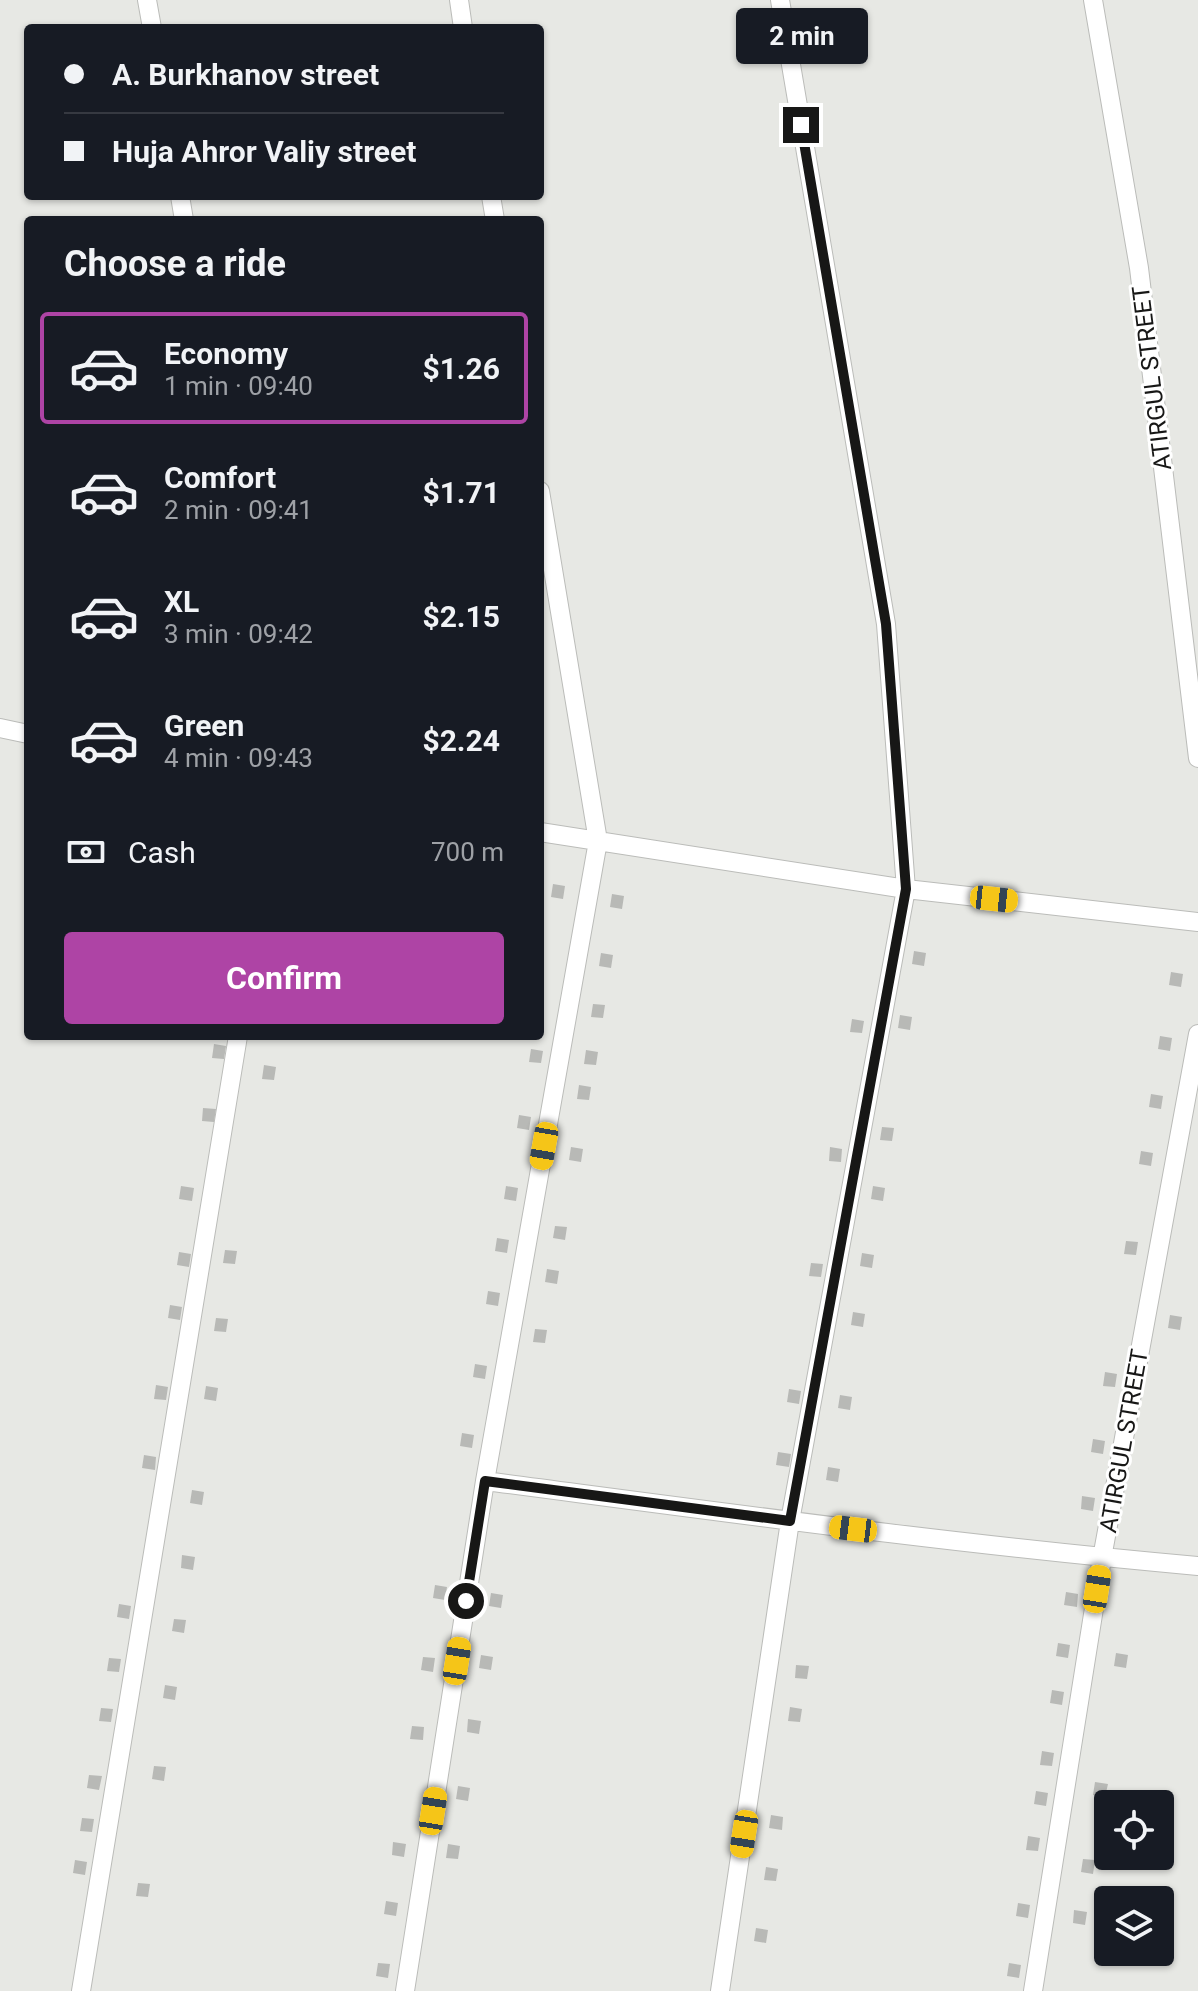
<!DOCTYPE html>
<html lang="en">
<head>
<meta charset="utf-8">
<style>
	body { margin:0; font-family:Roboto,sans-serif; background:#242831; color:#f1f3f6; height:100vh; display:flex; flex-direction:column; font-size:30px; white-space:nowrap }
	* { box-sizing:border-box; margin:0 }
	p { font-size:26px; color:#9ea1a6 }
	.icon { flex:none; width:44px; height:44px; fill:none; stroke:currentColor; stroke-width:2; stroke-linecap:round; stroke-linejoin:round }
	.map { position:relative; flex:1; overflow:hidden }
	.panel { position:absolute; left:24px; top:216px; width:520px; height:824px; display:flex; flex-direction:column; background:#171b24; border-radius:8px; box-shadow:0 2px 6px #0004 }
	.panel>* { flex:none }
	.guide { position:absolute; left:24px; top:24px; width:520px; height:176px; border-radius:8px; box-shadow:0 2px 6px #0004; display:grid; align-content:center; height:176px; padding:0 40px; background:#171b24 }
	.controls { position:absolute; left:1094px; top:1790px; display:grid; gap:16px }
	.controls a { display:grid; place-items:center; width:80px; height:80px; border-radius:8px; background:#171b24; box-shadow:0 2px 6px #0004; font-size:40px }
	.end { position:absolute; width:36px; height:36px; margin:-18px; border:10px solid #171716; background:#fff; box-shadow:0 0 0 4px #fff }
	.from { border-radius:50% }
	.bubble { position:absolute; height:56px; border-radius:8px; background:#171b24; box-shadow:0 2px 6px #0004; font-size:26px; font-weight:700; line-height:56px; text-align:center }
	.car { position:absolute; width:24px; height:48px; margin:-24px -12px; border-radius:10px; box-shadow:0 0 6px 2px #0007; background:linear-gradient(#f5c518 24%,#345 0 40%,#f5c518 0 76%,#345 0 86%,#f5c518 0) }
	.guide b { display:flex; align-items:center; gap:28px; height:76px; font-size:30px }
	.guide b+b { border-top:2px solid #363941 }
	.guide i { width:20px; height:20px; background:#f1f3f6 }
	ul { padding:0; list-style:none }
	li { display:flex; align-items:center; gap:24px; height:112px; margin:0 16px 12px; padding:0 24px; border:4px solid transparent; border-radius:8px }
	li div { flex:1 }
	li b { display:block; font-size:30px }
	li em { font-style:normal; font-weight:700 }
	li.current { border-color:#ae44a5 }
	li>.icon { width:72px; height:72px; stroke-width:1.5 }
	h2 { padding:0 40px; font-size:36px; line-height:96px }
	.pay { display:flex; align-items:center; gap:20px; height:88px; padding:0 40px; font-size:30px }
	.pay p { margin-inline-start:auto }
	.action { display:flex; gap:16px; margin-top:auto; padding:16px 40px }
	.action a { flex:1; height:92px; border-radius:8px; background:#ae44a5; color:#fff; font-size:32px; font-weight:700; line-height:92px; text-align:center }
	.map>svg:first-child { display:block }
</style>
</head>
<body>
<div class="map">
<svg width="1198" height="1991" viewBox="0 0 1198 1991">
	<rect width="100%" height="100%" fill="#e7e8e4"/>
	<path fill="#b8b9b6" d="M553,884l12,2 -2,13 -12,-2z
		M612,894l12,2 -2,13 -12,-2z
		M914,951l12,2 -2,13 -12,-2z
		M601,953l12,2 -2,13 -12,-2z
		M1171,972l12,2 -2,13 -12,-2z
		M593,1004l12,1 -2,13 -12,-1z
		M900,1015l12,2 -2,13 -12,-2z
		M852,1019l12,2 -2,12 -12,-1z
		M1160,1036l12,2 -2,13 -12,-2z
		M214,1044l12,2 -2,13 -12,-1z
		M531,1049l12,2 -2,12 -12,-1z
		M586,1050l12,2 -2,13 -12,-1z
		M264,1065l12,2 -2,13 -12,-1z
		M579,1085l12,2 -2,13 -12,-1z
		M1151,1094l12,2 -2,13 -12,-2z
		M203,1108l13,1 -2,13 -12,-1z
		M519,1115l12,2 -2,13 -12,-2z
		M882,1127l12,1 -2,13 -12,-1z
		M571,1147l12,2 -2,13 -12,-2z
		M830,1147l12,2 -1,13 -12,-1z
		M1141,1151l12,2 -2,13 -12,-2z
		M181,1186l13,2 -2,13 -13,-2z
		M506,1186l12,2 -2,13 -12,-2z
		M873,1186l12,2 -2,13 -12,-2z
		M555,1226l12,1 -2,13 -12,-2z
		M497,1238l12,2 -2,13 -12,-2z
		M1126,1241l12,1 -2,13 -12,-1z
		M225,1250l12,1 -2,13 -12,-1z
		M179,1252l12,2 -2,13 -12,-2z
		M862,1253l12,2 -2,13 -12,-2z
		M811,1263l12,1 -2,13 -12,-1z
		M547,1269l12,2 -2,13 -12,-2z
		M488,1291l12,2 -2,13 -12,-2z
		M170,1305l12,2 -2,13 -12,-2z
		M853,1312l12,2 -2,13 -12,-2z
		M1170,1315l12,2 -2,13 -12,-2z
		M216,1318l12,1 -2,13 -12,-1z
		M535,1329l12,1 -2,13 -12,-1z
		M475,1364l12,2 -2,13 -12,-2z
		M1105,1372l12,2 -2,13 -12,-1z
		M156,1385l12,2 -2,13 -12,-1z
		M206,1386l12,2 -2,13 -12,-2z
		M789,1389l12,2 -2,13 -12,-2z
		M840,1395l12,2 -2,13 -12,-2z
		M462,1433l12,2 -2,13 -12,-2z
		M1093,1439l12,2 -2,13 -12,-2z
		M778,1452l13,2 -2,13 -13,-2z
		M144,1455l12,2 -1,13 -13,-2z
		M828,1467l12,2 -2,13 -12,-2z
		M192,1490l12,2 -2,13 -12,-2z
		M1082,1496l13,2 -2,13 -12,-2z
		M182,1555l13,2 -2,13 -12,-2z
		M435,1585l12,2 -2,13 -12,-2z
		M1066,1592l12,2 -1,13 -13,-2z
		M491,1593l12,2 -2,13 -12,-2z
		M119,1604l12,2 -2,13 -12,-2z
		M174,1619l12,1 -2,13 -12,-2z
		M1058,1643l12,2 -2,13 -12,-2z
		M1116,1653l12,2 -2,13 -12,-2z
		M481,1655l12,2 -2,13 -12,-2z
		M423,1657l12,1 -2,14 -12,-2z
		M109,1658l12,1 -2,13 -12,-1z
		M796,1665l13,1 -2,13 -12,-1z
		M165,1685l12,2 -2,13 -12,-2z
		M1052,1690l12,2 -2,13 -12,-2z
		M790,1707l12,2 -2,13 -12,-1z
		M101,1708l12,1 -2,13 -12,-1z
		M468,1719l13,2 -2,13 -12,-2z
		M412,1726l12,1 -1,13 -13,-1z
		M1042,1751l12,2 -2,13 -12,-1z
		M154,1766l12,1 -2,14 -12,-2z
		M89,1775l13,1 -3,14 -12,-2z
		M1095,1782l13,2 -3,13 -12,-2z
		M458,1786l12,2 -2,13 -12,-2z
		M1036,1791l12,2 -2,13 -12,-2z
		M771,1815l12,2 -1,13 -13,-2z
		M82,1818l12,1 -2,13 -12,-1z
		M1028,1836l12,2 -2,13 -12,-1z
		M393,1842l13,2 -2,13 -12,-2z
		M448,1844l12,2 -2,13 -12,-1z
		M1083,1859l12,1 -2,14 -12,-2z
		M75,1860l12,2 -2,13 -12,-2z
		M766,1867l12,2 -2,12 -12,-1z
		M138,1883l12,1 -2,13 -12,-1z
		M386,1901l12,2 -2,13 -12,-2z
		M1018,1903l12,2 -2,13 -12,-2z
		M1074,1910l13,2 -2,13 -12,-2z
		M756,1928l12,2 -2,13 -12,-2z
		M378,1963l12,1 -2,14 -12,-2z
		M1009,1963l12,2 -2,13 -12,-2z"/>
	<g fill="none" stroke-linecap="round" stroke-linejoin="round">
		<defs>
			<path id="street" d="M147,0l5,28
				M459,0l4,28
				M1093,0l46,268 59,490
				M180,196l4,24
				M491,196l4,24
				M0,728l28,6
				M540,832l366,57 292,33
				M485,1481c237,31 475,64 713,85
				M81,1991l157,-955
				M405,1991l80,-510 113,-640 -58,-350
				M720,1991l70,-470 116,-632 -20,-265 -106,-624
				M1033,1991l69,-433 96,-524"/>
		</defs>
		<use href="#street" stroke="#bbbcb9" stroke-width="20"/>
		<use href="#street" stroke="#fff" stroke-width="18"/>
	</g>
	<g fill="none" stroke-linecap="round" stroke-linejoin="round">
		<path stroke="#171716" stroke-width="10" d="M466,1601l19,-120 305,40 116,-632 -20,-265 -85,-499"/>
	</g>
	<g text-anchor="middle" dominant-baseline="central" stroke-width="6" stroke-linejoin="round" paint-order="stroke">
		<g font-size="24" fill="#171716" stroke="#fff">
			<text transform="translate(1152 378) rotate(-97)">ATIRGUL STREET</text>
			<text transform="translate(1124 1441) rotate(-80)">ATIRGUL STREET</text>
		</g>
	</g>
</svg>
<div class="controls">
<a><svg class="icon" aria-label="locate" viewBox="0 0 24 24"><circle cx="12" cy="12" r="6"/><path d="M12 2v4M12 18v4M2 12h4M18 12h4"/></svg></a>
<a><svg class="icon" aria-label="layers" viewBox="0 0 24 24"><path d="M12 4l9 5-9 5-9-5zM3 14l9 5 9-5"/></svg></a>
</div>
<i class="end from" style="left:466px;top:1601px"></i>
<i class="end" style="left:801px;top:125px"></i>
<div class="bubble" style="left:736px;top:8px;width:132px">2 min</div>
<i class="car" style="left:994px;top:899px;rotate:96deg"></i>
<i class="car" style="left:544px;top:1146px;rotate:190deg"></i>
<i class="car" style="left:853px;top:1529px;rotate:277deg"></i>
<i class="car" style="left:1097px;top:1589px;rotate:9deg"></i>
<i class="car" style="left:457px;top:1661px;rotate:9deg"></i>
<i class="car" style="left:433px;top:1811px;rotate:9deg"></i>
<i class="car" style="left:744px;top:1834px;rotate:189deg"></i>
<div class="guide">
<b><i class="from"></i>A. Burkhanov street</b>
<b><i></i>Huja Ahror Valiy street</b>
</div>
<section class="panel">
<h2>Choose a ride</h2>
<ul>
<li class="current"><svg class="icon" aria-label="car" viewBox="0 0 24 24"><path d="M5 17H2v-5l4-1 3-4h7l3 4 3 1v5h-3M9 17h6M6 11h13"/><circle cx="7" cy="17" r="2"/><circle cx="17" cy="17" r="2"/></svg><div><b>Economy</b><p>1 min · 09:40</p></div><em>$1.26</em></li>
<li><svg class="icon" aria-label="car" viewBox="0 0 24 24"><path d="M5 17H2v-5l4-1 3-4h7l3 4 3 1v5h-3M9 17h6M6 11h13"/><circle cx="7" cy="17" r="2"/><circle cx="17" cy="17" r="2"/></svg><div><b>Comfort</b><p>2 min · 09:41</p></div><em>$1.71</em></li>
<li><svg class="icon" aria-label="car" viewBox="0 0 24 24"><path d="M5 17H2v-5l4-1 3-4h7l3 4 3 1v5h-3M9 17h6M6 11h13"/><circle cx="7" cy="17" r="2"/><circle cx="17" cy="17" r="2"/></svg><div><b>XL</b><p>3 min · 09:42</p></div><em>$2.15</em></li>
<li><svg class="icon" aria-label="car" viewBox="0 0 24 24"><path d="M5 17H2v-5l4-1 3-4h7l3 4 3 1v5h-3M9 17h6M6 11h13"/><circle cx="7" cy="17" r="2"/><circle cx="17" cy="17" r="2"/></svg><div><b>Green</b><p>4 min · 09:43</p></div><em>$2.24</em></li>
</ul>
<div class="pay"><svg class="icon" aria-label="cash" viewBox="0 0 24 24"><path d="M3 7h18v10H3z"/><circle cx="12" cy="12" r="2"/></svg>Cash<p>700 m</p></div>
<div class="action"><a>Confirm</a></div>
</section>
</div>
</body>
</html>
